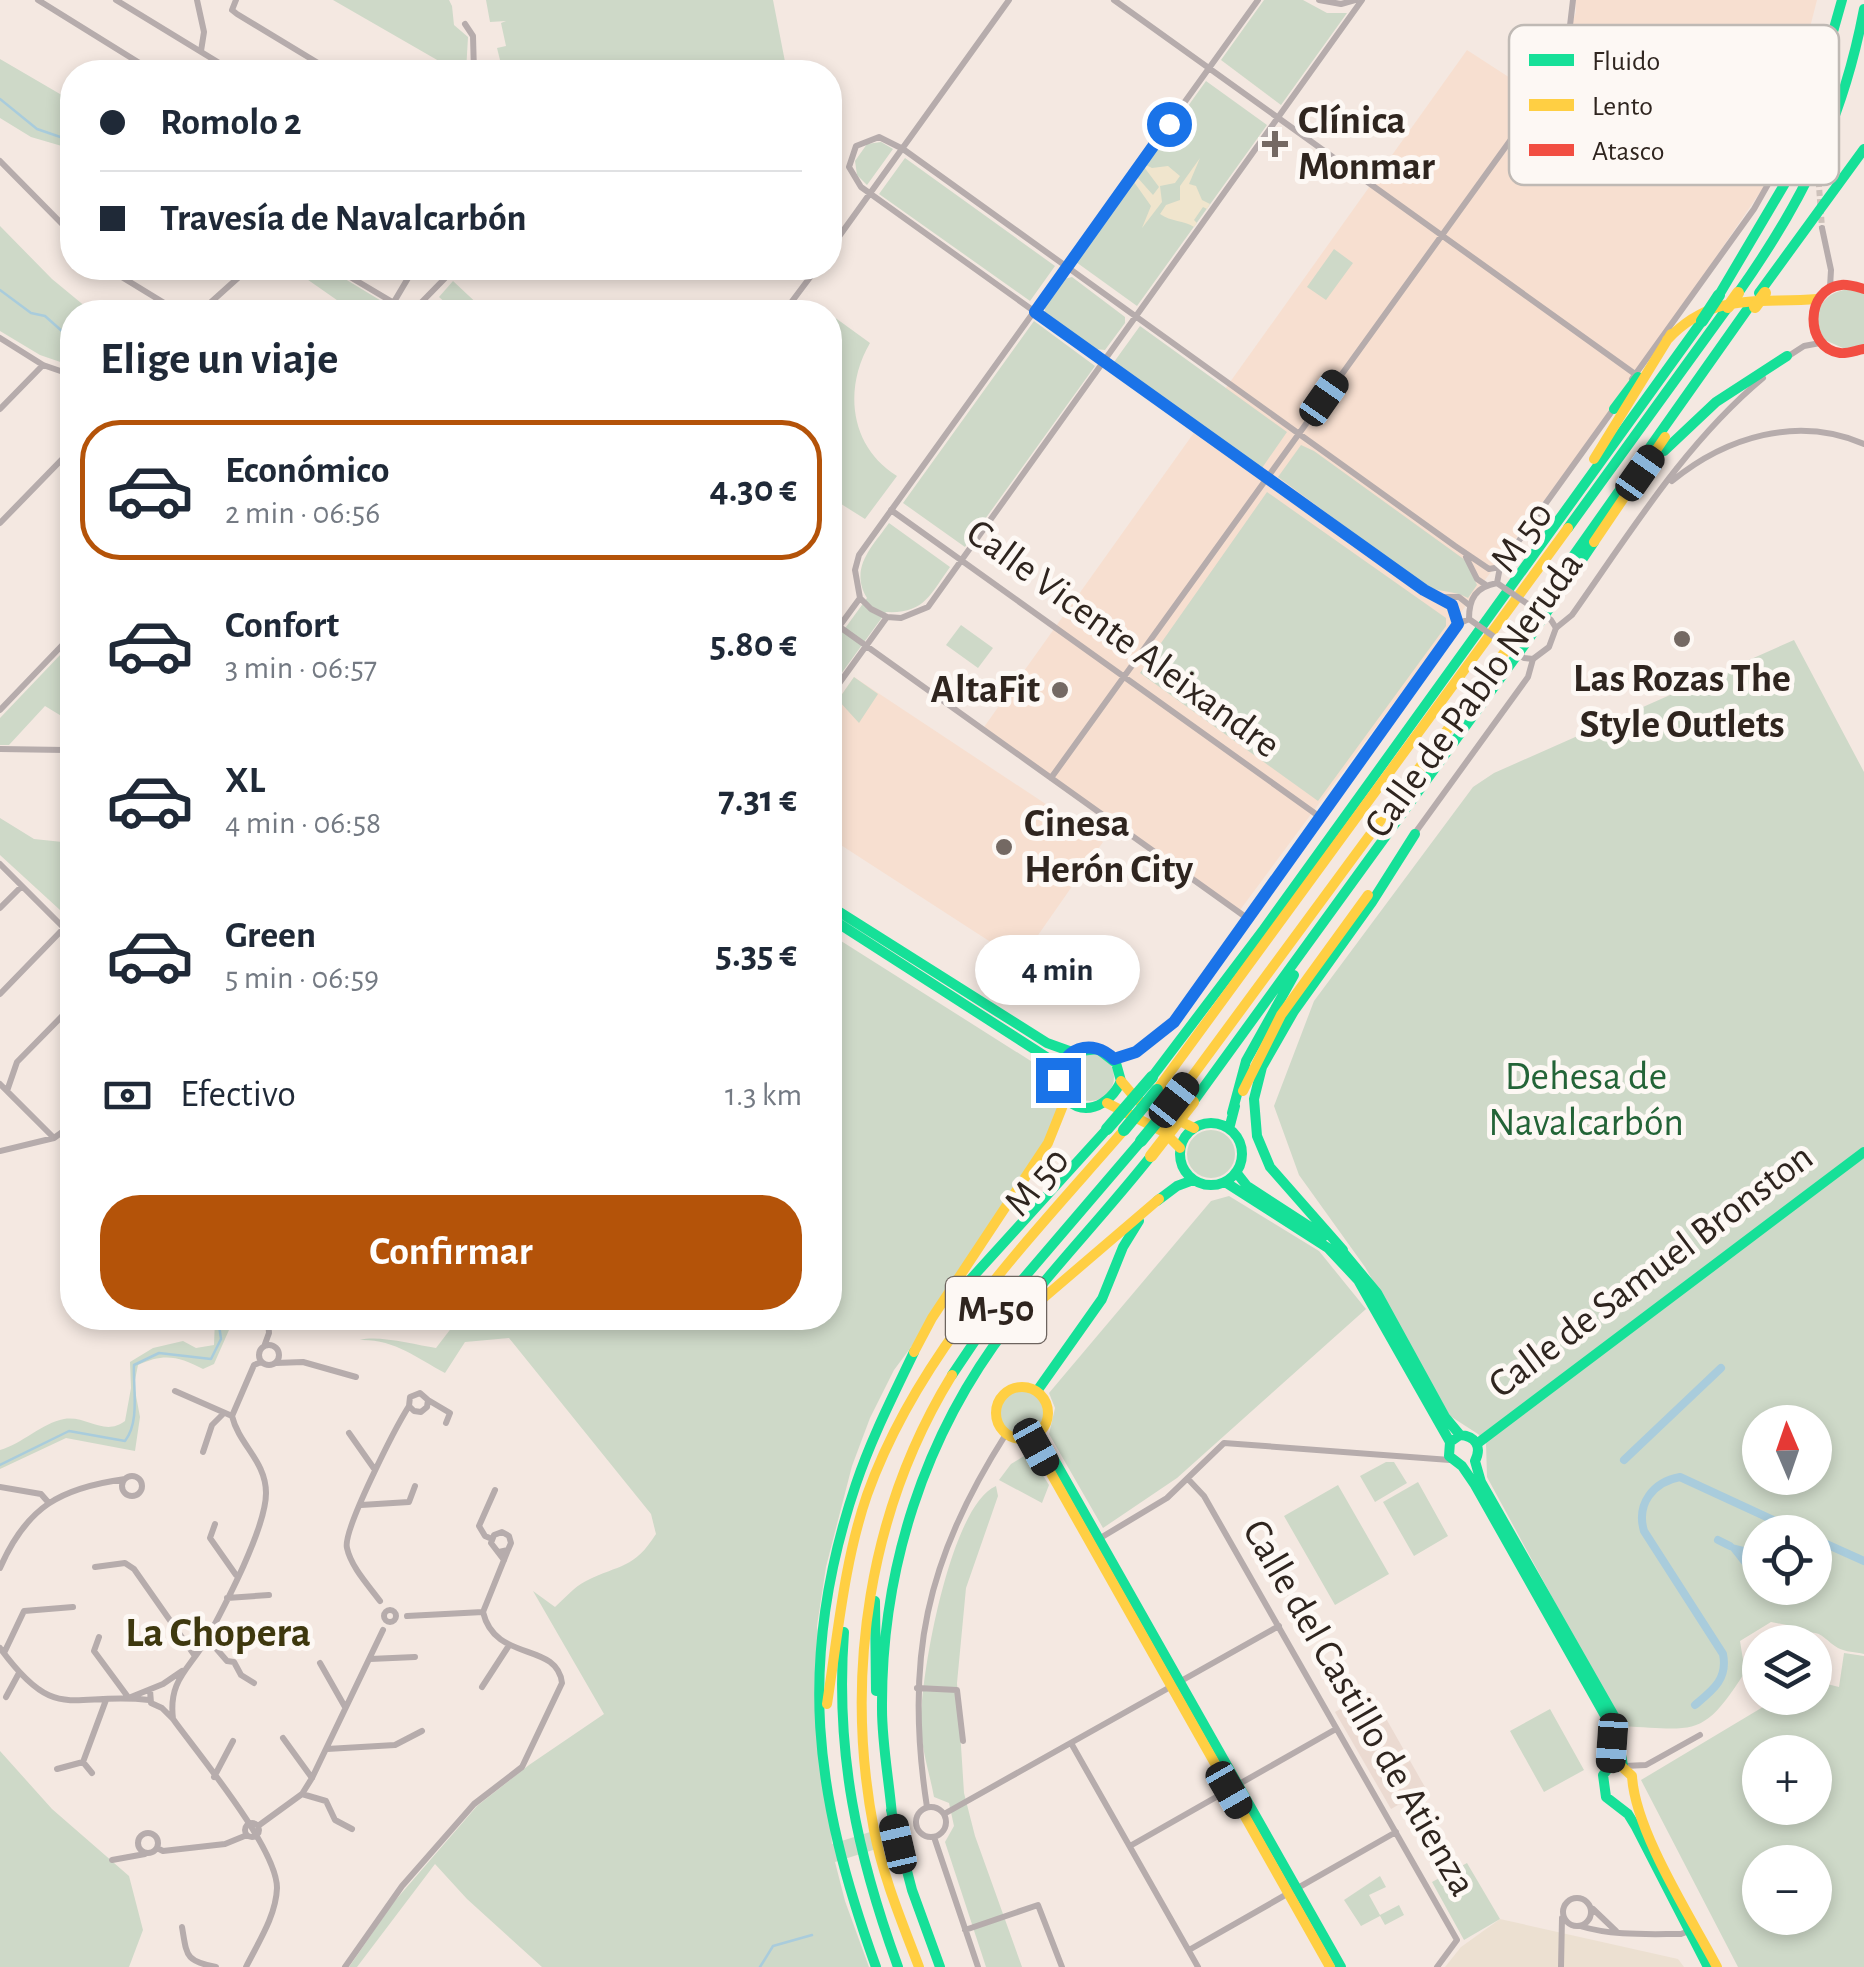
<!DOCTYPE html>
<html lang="es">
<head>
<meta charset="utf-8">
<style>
	body { margin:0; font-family:"Alegreya Sans",sans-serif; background:#f2f2f3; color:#1f2937; height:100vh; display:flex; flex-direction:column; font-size:38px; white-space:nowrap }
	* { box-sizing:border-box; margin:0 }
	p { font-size:32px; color:#747a83 }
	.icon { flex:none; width:55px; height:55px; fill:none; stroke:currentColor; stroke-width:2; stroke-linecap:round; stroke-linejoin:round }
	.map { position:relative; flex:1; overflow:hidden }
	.sheet { position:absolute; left:60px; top:300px; width:782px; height:1030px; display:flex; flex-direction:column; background:#fff; border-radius:40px; box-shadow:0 5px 15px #0003 }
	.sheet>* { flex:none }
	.banner { position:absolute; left:60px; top:60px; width:782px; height:220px; border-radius:40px; box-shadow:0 5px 15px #0003; display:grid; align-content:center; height:220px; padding:0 40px; background:#fff }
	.needle { width:65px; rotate:358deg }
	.tools { position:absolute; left:1742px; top:1405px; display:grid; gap:20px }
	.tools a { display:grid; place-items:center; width:90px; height:90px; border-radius:50%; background:#fff; box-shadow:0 5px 15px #0003; font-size:50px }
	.end { position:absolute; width:45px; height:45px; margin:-22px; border:12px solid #1a73e8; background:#fff; box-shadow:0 0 0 5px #fff }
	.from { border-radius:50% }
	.bubble { position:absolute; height:70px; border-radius:35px; background:#fff; box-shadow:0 5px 15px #0003; font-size:32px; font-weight:600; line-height:70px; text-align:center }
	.car { position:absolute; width:30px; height:60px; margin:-30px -15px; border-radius:12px; box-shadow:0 0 8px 2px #0007; background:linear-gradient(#222 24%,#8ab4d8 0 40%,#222 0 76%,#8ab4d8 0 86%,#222 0) }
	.banner b { display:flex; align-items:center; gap:35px; height:95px; font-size:38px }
	.banner b+b { border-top:2px solid #e0e1e3 }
	.banner i { width:25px; height:25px; background:#1f2937 }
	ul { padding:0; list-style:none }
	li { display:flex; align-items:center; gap:30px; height:140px; margin:0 20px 15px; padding:0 20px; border:5px solid transparent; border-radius:40px }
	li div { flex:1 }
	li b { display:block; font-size:38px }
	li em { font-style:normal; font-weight:600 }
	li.current { border-color:#b45309 }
	li>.icon { width:90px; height:90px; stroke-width:1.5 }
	h2 { padding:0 40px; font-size:45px; line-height:120px }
	.pay { display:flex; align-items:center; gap:25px; height:110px; padding:0 40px; font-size:38px }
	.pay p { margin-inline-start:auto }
	.action { display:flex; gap:20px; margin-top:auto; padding:20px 40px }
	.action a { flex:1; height:115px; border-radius:40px; background:#b45309; color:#fff; font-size:40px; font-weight:600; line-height:115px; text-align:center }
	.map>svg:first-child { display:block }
</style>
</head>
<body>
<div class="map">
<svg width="1864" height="1967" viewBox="0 0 1864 1967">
	<rect width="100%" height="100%" fill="#f4e8e1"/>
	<path fill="#f7dfd0" d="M1575,0h242l-45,175 -160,234 -372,501 -256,-183 483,-677 77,50 32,-88z
		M854,677l249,165 -83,119 -190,-123v-127z"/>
	<path fill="#ece0d1" d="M1500,1919l178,40 6,8h-239l16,-20z"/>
	<path fill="#ebdad1" d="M1371,1692l55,97 -35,20 -56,-97z"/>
	<path fill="#ced9c8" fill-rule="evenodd" d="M333,0h116l3,6 2,19 14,12 -2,35h-8z
		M486,0h287l14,72h-284l-6,-24 9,-2 -5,-23 5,-2 -16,1z
		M1264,0h39l24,13h20l-66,92 -60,-45z
		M0,59l72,42v48l-41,-12 -31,-19z
		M1206,81l61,44 -130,181 -61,-44z
		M881,142l12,7 -26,36 -10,-10 -2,-14 12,-17z
		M905,158l150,108 -25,35 -151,-107z
		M0,226l52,53 40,33h-20v54l-32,-11 -40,-24z
		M1334,249l19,14 -27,37 -19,-13z
		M291,268h36l56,34 -3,10h-26z
		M1072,277l53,40v6l-20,27 -10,-1 -50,-37v-7l19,-26z
		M453,281l31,29 -3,2h-25l-17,-15z
		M1850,289l14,5v50l-19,5 -20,-9c-16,-25 -4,-48 25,-51z
		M830,314l40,29c-27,46 -20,104 27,133l-32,43 -35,-22z
		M1034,321l61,45 -130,181 -62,-44z
		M1140,326l147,106 -25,36 -148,-106z
		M1301,445l13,6 151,109 12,25 -9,13c-14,-8 -29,-5 -44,-13l-146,-108z
		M1267,492l179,126v8l-128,175 -178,-128z
		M889,523l61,44c-20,28 -26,47 -64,45l-56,77v-40l37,-51c-18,-30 5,-51 22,-75z
		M961,625l32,23 -15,20 -32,-23z
		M1794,640l70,132v882c-8,-2 -19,-2 -26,-6 -14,-8 -18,-21 -37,-13l-9,-9 -21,-4 -31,19 5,31c-42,66 -49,58 -123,54l-135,-249 -1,-34 -8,-9 -28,-18 -85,-149 -66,-92 -25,-69 40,-105 159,-214 21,-14zM1760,1422h55v56h-55zM1760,1532h55v56h-55z
		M61,654l11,11v50l-4,5 -23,-14 -36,39h-9v-27z
		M854,677l24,17 -19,29 -21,-23z
		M0,818l34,21 38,4v78l-72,-66z
		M830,934l204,129 23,39 8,6 -136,215 -35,47 -24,48 -18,48 -26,101 -9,59 15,218 73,-23 6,17 -76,24 10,39 24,66h-327l-75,-68 -32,-35 -78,103h-8l44,-64 84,-97 52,-41 75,-51 -71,-123 22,16c10,-9 19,-20 31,-26 34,-17 48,-12 70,-47l-5,-20 -142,-176 -44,4 -20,31c-28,-15 -51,-34 -85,-33 19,-5 55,5 76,8l23,-30h371z
		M1066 1077a24 24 0 1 1 48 0a24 24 0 1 1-48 0Z
		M1187 1154a24 24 0 1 1 48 0a24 24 0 1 1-48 0Z
		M1229,1196l90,55 47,58 -189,169 -74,50 -54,-94 6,-26 -6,-15 162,-192z
		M215,1318l14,6v6l-15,34 -11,5c-24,-13 -40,-16 -65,-4l-4,20 6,32 -5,34 -69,-13 -66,31v-19c22,-6 42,-27 64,-31 23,-4 40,18 61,2l6,-33 -1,-26 23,-14 30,-7 13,7 18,-3z
		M999 1413a23 23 0 1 1 46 0a23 23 0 1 1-46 0Z
		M1029,1453l20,32 -7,18 -43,-23 12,-16z
		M1386,1462h8l13,21 -32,19 -15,-26z
		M1418,1482l30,54 -34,20 -31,-54z
		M1338,1485l51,89 -54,31 -51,-89z
		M996,1486l2,10 -32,92 -9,95 7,110 11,43 47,131h-36l-41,-125 9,-16 -5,-23 -15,-6c-4,-22 -12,-46 -13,-68 -2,-48 29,-224 75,-243z
		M1844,1653l20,3v311h-126l-97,-187 137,-82h37v-17l24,6zM1760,1752h55v56h-55zM1815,1862v56h-55v-56z
		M1550,1709l34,61 -40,22 -34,-61z
		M0,1751l52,58 77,67 14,54 -14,37h-129z
		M1467,1863l33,56 -36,21 -32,-58z
		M1380,1876l6,11 -17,8 11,20 19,-10 5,10 -19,10 -5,-9 -19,10 -17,-26z"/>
	<path fill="#f0e5cd" d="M1200,158l-11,26 7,2 6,14 8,4 -3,5 -4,-2 -9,13 3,3 -3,4c-10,-7 -23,-5 -34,-13l6,-9 14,-5v-14z
		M1146,165l6,3 16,-2 12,10 -5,7 -15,3 2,16 -20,26 9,-22 -17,-24 3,-5 16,18 6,-8 -15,-20z"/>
	<path fill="#a9ccdc" d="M1732,1544l28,7v37h5l-4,1 -32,-41z"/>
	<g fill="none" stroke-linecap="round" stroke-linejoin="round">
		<path stroke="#a9ccdc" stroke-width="2.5" d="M0,99l37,30 35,12
			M0,290l31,23 14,3 27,24
			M0,1465l69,-34 56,10c15,-19 8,-52 9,-76l25,-12 52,6 10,-20 -3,-21
			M760,1967l13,-21 39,-11"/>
		<path stroke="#a9ccdc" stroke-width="8" d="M1624,1460l97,-92
			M1815,1539l49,22
			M1718,1540l12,6
			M1695,1705c18,-15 33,-26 28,-51l-79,-123c-8,-27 9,-49 36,-54l119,55"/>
		<path stroke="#cdc1ba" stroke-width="6" stroke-dasharray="6 3" stroke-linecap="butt" d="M1818,172l4,56"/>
		<path stroke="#b6acac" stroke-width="6" d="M38,0l116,72
			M116,0l118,72
			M197,0l7,32 -3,19
			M236,0l-4,10 5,4 81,49 3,9
			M1114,0l521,374
			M1319,0l22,4 14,-4
			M465,24l8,12 1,36
			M1818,146l1,-27 12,-60
			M0,161l72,73
			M1822,228l9,42 -1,17
			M830,249l179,-249
			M107,268l72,44
			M335,268l59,35
			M200,312l49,-44
			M388,312l26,-44
			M412,312l43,-44
			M784,312l33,-44
			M0,338l43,27 29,10
			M1787,357l17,-11 16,-3
			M1632,379l122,-170 46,-81
			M0,409l43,-44
			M1672,481c54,-44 125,-66 192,-37
			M891,510l429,307
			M0,523l72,-74
			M1466,557l11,22 9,6
			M1439,597h20l10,8
			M860,598l11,11 16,8
			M830,620l417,298
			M1458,624l-6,-19 -28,-14 -563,-404 -12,-20 7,-21 23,-9 24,12 552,397 34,23 11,-2
			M830,639l30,-41 -5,-28 4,-15 399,-555
			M61,647l11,12
			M830,696l57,-79 14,1 27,-11 434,-607
			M0,710l72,-75
			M0,749l65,1 7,7
			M1051,778l497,-690 21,-54 4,-34
			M1415,833l113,-156 5,-18 16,-12 7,-19 16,-13c58,-82 113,-172 191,-237
			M0,864l72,72
			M0,908l22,-22
			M0,994l64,-66
			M1114,1059l22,-7 37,-29 285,-399 11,-5c0,-21 7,-32 28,-36l3,-16 115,-160
			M0,1084l54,54
			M7,1091l10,-29 55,-56
			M0,1151l54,-13 18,-13
			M265,1344l4,-11 -1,-15
			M259 1355a10 10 0 1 1 20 0a10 10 0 1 1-20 0Z
			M276,1363l27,-1 53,15
			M428,1400l22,13 -4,10
			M232,1416l22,-51 7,-3
			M349,1433l26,37
			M203,1452l9,-27 12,-12
			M122 1486a10 10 0 1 1 20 0a10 10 0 1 1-20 0Z
			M1188,1479l16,17 253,444 -20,27
			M0,1487l41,7 7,8
			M361,1505l48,-3 6,-16
			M215,1524l-5,14 26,37
			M492,1539l-7,-3 -6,-10 16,-36
			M1097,1540l70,-42 57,-55 226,17
			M499,1552l9,-2 3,-7 -2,-7 -7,-4 -8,3 -3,8 13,17
			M95,1567l30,-4 9,6 61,87
			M0,1568c27,-62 61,-80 125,-89
			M227,1598l42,-3
			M380,1601c-11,-15 -29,-34 -33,-53 -5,-17 50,-123 62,-142l1,-9 10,-4 8,7 -1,7 -6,5 -7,-1 -5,-5
			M384 1616a6 6 0 1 1 12 0a6 6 0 1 1-12 0Z
			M407,1616l76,-4
			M99,1637l-5,14 34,46
			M207,1638l20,23 7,1 7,13 13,8
			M0,1648c57,78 71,43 149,52
			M4,1653l20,-42 49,-4
			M370,1659l45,-2
			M320,1663l25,44
			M482,1687l26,-40
			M917,1688l40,2 6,51
			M150,1690l1,13 11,5 11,11c26,36 104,129 104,169 -1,28 -19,55 -31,79
			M6,1697l13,-24
			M131,1697l32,-13 19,-13
			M173,1719c-5,-40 17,-50 35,-82 17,-32 58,-109 58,-144 0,-32 -27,-48 -34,-77l-57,-25
			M283,1738l29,40
			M1071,1743l127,224
			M327,1749l68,-4 27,-14
			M83,1762l9,11
			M1624,1766l22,-1 54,-30
			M57,1769l26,-7 23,-62
			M214,1777l19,-36
			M302,1794l24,7 9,19 17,9
			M916 1822a15 15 0 1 1 30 0a15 15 0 1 1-30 0Z
			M927,1807c-23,-148 -1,-247 79,-373
			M944,1814l335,-188
			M245 1830a7 7 0 1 1 14 0a7 7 0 1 1-14 0Z
			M258,1826l44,-32 10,-16 71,-148
			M138 1843a10 10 0 1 1 20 0a10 10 0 1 1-20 0Z
			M934,1837l44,130
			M1130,1846l206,-117
			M157,1848l6,3 62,-7 22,-9
			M112,1860l33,-6
			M1563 1912a14 14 0 1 1 28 0a14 14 0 1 1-28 0Z
			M1593,1909l23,22
			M1580,1926c32,10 68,8 101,8l8,-3
			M182,1927c5,29 3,34 34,40
			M965,1930l73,-25 24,62
			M1189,1950l207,-118
			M345,1967l57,-81 72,-82 48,-37 40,-84c-5,-42 -67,-20 -79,-71l25,-62
			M1561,1967l1,-49"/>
		<path stroke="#16e098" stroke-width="10" d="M1738,293c65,-92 105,-173 126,-284
			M1759,293l105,-144
			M1719,295l65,-110 17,-40 41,-145
			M1614,409l24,-32
			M1664,451l52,-49 71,-46
			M1568,528l160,-221
			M1523,627l226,-320
			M830,906l217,137 25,9
			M830,918l221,142c5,10 6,23 11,32 17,30 49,13 59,-11l-5,-18 -18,-14 -26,3 -13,21
			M1152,1077l112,-148 438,-608
			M1193,1102l335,-462 66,-98
			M1232,1113l14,-52 48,-86
			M1180 1154a31 31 0 1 1 62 0a31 31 0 1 1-62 0Z
			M1229,1129l6,-23
			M1236,1172l11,14 77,50
			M1225,1182l103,66 30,32 92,162
			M1157,1201l20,-15 16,-6
			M1338,1246l39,47 68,124 15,18c16,1 22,12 15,26
			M1343,1250l-73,-83 -13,-31 -3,-37 8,-32 32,-56 78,-109 43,-68
			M959,1292l148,-163
			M952,1375l41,-61 148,-173
			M1037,1391l65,-92 21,-52 16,-26
			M1039,1433l302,534
			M1460,1435l-10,7 -1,14 13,10 13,19 132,234 5,24 -1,22
			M1478,1443l386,-291
			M1475,1461l6,21 133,234 9,50
			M875,1601l1,90
			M844,1632c-9,121 13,222 54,335
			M1611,1765l-8,10 3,22 22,17 8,13 72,140
			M891,1810l21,80 28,77
			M892,1815c-3,-35 -10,-71 -10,-106 -1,-139 42,-274 127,-384 45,-58 96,-111 142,-169
			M876,1967c-62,-172 -80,-306 -20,-483 15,-45 37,-88 58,-132"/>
		<path stroke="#ffcf43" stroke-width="10" d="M1667,340c46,-49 89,-36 150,-41
			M1594,459l77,-125
			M1594,542l71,-105
			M1121,1081l16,19 57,28
			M1157,1090l411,-562
			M1243,1091l38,-76 87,-120
			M1174,1101l349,-474
			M1107,1103l57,29 16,16
			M1041,1300l118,-101
			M914,1352l18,-34 116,-175 18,-45
			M996 1413a26 26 0 1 1 52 0a26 26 0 1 1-52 0Z
			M1031,1438l299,529
			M827,1704c11,-70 17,-142 40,-209 51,-143 160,-253 257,-365
			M1620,1765l12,11c3,55 58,140 85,191
			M919,1967c-17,-45 -36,-90 -45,-137 -30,-155 -5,-320 78,-455"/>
		<path stroke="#f24e42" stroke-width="10" d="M1864,289c-7,-2 -16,-5 -23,-4 -36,4 -37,63 -1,68 7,1 17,-3 24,-4"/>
		<path stroke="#b6acac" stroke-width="6" d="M1497,583l54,37 5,8
			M1469,619l55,39 9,1"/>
		<path stroke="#16e098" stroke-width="12" d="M1702,321l17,-26
			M1107,1129l45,-52
			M1124,1130l33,-40
			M1141,1141l33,-40"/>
		<path stroke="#ffcf43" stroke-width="12" d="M1728,307l10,-14
			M1755,307l10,-14
			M1151,1156l42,-54"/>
	</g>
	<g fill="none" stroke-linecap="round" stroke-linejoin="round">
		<path stroke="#1a73e8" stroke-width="12" d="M1058,1080c3,-32 34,-43 56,-21l22,-7 38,-30 284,-398 -6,-19 -28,-15 -389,-278 134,-188"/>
	</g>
	<g fill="#746963" stroke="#fdf8f4" stroke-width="4">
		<path d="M1270 129h10v10h10v10h-10v10h-10v-10h-10v-10h10z"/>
		<circle cx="1682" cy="639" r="10"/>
		<circle cx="1060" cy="690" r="10"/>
		<circle cx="1004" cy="847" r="10"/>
	</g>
	<g text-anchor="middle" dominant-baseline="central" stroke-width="10" stroke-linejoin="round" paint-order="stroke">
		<rect fill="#fdf8f4" stroke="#6d645f" stroke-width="2.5" x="946" y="1277" width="100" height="66" rx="8"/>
		<g font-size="38" font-weight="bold" fill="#2f251f">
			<text x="996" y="1310">M-50</text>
		</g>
		<g font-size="40" font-weight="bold" fill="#2f251f" stroke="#fdf8f4" text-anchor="start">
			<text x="1298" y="121">Clínica<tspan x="1298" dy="46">Monmar</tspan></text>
			<text x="1682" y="679" text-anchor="middle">Las Rozas The<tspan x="1682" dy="46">Style Outlets</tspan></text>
			<text x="1040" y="690" text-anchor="end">AltaFit</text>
			<text x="1024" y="824">Cinesa<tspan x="1024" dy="46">Herón City</tspan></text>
		</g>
		<g font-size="40" fill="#2f251f" stroke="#fdf8f4">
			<text transform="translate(1522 537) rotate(-54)">M 50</text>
			<text transform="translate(1123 639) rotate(36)">Calle Vicente Aleixandre</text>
			<text transform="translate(1474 695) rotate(-54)">Calle de Pablo Neruda</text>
			<text transform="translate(1037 1182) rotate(-49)">M 50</text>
			<text transform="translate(1651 1271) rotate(-37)">Calle de Samuel Bronston</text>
			<text transform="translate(1359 1708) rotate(60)">Calle del Castillo de Atienza</text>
		</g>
		<g font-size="40" fill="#236437" stroke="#fdf8f4">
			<text x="1586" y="1077">Dehesa de<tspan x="1586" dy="46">Navalcarbón</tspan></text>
		</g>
		<g font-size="42" font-weight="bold" fill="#3e380e" stroke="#fdf8f4">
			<text x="218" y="1633">La Chopera</text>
		</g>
	</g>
	<rect x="1509" y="25" width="330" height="160" rx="15" fill="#fdf8f4" stroke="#bfb9b4" stroke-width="2.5"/>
	<rect x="1529" y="54" width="45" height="12" fill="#16e098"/>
	<rect x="1529" y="99" width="45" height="12" fill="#ffcf43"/>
	<rect x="1529" y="144" width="45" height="12" fill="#f24e42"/>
	<g font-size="28" fill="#2f251f">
		<text x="1592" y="70">Fluido</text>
		<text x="1592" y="115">Lento</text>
		<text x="1592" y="160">Atasco</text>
	</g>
</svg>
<div class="tools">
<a><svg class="needle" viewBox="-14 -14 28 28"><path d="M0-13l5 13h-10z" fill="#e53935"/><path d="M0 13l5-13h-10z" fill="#747a83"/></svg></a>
<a><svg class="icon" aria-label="locate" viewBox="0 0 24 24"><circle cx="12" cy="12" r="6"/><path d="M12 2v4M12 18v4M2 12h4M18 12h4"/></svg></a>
<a><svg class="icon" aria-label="layers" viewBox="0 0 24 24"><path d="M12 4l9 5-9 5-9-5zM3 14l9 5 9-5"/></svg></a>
<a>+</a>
<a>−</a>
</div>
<i class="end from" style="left:1169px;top:124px"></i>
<i class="end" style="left:1058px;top:1080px"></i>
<div class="bubble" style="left:975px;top:935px;width:165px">4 min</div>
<i class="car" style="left:1324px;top:398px;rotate:35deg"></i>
<i class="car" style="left:1640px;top:473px;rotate:35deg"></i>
<i class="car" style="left:1174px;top:1100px;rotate:38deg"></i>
<i class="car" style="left:1036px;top:1447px;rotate:151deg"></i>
<i class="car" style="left:1612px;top:1743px;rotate:184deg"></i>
<i class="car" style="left:1229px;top:1790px;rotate:150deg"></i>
<i class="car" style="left:898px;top:1844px;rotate:347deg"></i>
<div class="banner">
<b><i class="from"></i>Romolo 2</b>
<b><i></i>Travesía de Navalcarbón</b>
</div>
<section class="sheet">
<h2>Elige un viaje</h2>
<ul>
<li class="current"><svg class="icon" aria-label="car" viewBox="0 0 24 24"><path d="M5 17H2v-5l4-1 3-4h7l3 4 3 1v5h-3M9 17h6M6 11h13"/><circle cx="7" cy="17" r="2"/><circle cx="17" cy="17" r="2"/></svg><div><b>Económico</b><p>2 min · 06:56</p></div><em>4.30 €</em></li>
<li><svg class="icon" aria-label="car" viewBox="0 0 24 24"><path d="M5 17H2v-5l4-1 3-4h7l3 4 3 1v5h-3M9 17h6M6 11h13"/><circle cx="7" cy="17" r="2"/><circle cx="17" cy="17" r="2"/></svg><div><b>Confort</b><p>3 min · 06:57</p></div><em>5.80 €</em></li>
<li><svg class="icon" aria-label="car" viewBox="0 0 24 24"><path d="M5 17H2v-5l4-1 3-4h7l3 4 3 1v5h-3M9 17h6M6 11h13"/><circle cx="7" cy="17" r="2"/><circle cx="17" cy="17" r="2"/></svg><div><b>XL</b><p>4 min · 06:58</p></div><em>7.31 €</em></li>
<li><svg class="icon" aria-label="car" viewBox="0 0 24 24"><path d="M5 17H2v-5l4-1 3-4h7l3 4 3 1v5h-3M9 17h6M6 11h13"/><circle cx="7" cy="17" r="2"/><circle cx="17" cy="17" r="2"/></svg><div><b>Green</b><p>5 min · 06:59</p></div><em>5.35 €</em></li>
</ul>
<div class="pay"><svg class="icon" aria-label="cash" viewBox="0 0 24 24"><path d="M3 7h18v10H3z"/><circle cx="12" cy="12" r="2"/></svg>Efectivo<p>1.3 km</p></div>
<div class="action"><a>Confirmar</a></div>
</section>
</div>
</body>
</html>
